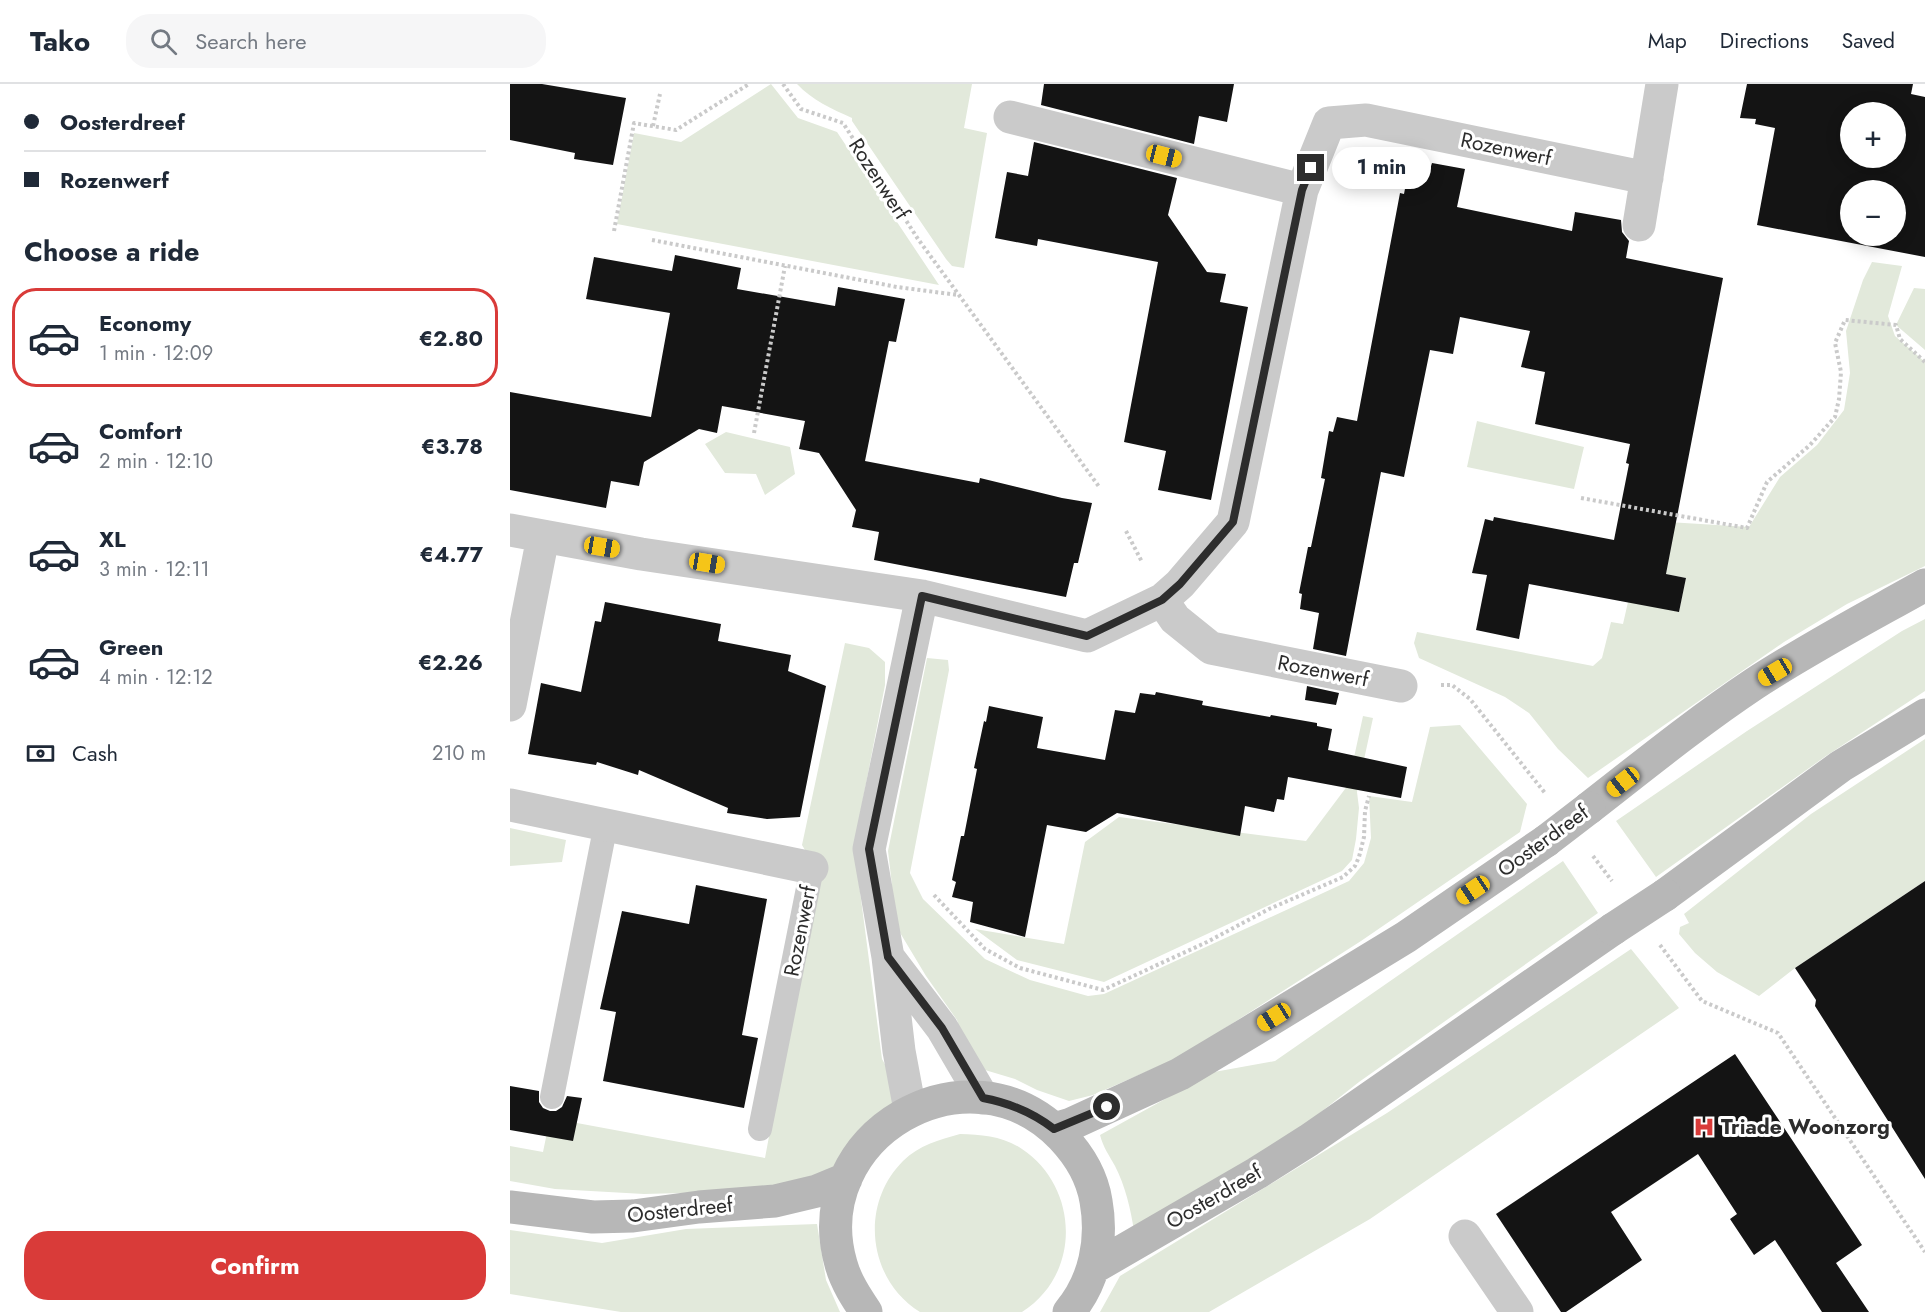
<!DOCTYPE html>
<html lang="en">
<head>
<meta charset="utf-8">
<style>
	body { margin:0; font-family:Jost,sans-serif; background:#f6f6f7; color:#1f2937; height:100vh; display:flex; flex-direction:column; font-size:22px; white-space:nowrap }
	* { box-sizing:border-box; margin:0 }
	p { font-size:20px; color:#747a83 }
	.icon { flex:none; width:33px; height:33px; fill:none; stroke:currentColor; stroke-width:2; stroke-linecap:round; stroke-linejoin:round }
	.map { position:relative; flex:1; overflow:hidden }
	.drawer { display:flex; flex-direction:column; background:#fff; width:510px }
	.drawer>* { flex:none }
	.banner { display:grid; align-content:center; height:132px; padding:0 24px; background:#fff }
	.tools { position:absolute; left:1330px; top:18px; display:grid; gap:12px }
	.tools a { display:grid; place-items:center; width:66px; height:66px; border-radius:50%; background:#fff; box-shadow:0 3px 15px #0003; font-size:30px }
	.end { position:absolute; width:27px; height:27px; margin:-14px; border:8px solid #2d2d2d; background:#fff; box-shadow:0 0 0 3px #fff }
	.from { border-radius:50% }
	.bubble { position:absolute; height:42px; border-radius:21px; background:#fff; box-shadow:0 3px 15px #0003; font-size:20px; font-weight:700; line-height:42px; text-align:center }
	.car { position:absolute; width:18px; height:36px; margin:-18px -9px; border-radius:8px; box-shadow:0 0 4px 2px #0007; background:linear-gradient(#f5c518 24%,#345 0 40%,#f5c518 0 76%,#345 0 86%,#f5c518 0) }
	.banner b { display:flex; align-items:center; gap:21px; height:57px; font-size:22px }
	.banner b+b { border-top:2px solid #e0e1e3 }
	.banner i { width:15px; height:15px; background:#1f2937 }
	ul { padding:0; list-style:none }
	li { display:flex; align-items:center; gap:18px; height:99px; margin:0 12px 9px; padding:0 12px; border:3px solid transparent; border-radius:24px }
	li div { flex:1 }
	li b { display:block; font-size:22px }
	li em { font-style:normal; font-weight:700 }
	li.selected { border-color:#d93b39 }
	li>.icon { width:54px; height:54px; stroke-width:1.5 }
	h2 { padding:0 24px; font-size:27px; line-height:72px }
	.pay { display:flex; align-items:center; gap:15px; height:66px; padding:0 24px; font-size:22px }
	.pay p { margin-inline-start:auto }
	.action { display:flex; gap:12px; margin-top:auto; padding:12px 24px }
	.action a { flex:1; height:69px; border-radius:24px; background:#d93b39; color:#fff; font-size:24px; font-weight:700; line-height:69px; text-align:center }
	header { display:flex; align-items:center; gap:36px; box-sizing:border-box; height:84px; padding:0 30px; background:#fff; border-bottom:2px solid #e0e1e3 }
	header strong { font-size:28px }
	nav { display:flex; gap:33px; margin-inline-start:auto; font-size:21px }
	.search { width:420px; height:54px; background:#f6f6f7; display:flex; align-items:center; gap:15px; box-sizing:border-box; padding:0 21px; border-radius:24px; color:#747a83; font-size:22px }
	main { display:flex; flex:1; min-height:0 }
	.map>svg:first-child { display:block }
</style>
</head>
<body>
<header>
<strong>Tako</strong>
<div class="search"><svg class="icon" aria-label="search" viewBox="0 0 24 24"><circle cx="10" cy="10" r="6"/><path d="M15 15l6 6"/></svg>Search here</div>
<nav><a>Map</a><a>Directions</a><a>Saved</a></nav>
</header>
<main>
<section class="drawer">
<div class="banner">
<b><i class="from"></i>Oosterdreef</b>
<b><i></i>Rozenwerf</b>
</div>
<h2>Choose a ride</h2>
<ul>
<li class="selected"><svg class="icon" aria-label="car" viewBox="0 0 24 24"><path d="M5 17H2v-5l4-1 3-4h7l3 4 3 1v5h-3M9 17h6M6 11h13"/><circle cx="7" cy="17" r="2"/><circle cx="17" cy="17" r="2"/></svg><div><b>Economy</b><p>1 min · 12:09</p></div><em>€2.80</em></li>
<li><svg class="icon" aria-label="car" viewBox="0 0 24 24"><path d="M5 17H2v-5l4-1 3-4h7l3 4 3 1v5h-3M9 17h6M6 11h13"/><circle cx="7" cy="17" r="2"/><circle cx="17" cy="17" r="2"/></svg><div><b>Comfort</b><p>2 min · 12:10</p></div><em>€3.78</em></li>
<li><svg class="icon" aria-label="car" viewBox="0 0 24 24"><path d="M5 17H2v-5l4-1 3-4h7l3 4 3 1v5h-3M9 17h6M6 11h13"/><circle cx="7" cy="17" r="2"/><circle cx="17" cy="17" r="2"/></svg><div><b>XL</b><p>3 min · 12:11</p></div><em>€4.77</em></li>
<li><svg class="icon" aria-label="car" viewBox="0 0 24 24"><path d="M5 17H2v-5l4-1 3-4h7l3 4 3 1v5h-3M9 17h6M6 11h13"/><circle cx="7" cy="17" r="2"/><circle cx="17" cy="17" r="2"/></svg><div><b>Green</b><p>4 min · 12:12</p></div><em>€2.26</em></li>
</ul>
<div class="pay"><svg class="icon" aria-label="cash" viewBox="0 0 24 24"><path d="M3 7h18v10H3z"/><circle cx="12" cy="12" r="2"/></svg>Cash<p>210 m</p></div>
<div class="action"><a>Confirm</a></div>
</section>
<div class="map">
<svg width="1415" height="1228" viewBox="0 0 1415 1228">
	<rect width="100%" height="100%" fill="#fff"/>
	<path fill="#e2e9db" d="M261,0l27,34 39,14 102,153 -322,-61 17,-91 47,9z
		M287,0h175l-8,44 23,5 -23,135 -12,-2 -6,-7 -94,-138v-3c-20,-9 -40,-18 -55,-34z
		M1362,178l30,4 -14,50 7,20 30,26v204l-78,38 -63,38 -196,136 -30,-29 -29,-36 -24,-16 -86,-39 -5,-15 3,-11 176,34 9,-8 9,-36 12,2 5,-22 51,9 7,-33 -20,-4 3,-20 -1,-32 81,5 31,-50 37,-32 27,-35 6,-37 -4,-42 17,-51z
		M1404,204l11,1v61l-29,-25z
		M967,337l107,26 -10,42 -107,-22z
		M216,348l64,15 5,27 -30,21 -9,-21 -31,-1 -20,-29z
		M1415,535v72l-99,65 -170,121 -40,-56 131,-90 155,-100z
		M335,559l24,5 16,14v23l-31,161 28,213 16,29 -5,19 -59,63 -76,21 -114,3 -89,-5 -45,-8v-35l33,6 7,-34 215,40 53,-286 -16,-27z
		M417,574l21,2 1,10 -39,203 13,26 62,60 45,21 58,16 16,-2 245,-113 15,-18 7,-25 -2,-42 43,6 18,-75 30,-2 67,79 -7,28 -159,109 -181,116 -87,38 -24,6 -32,-11 -22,-11 -30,-9 -21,-26 -7,-24 -31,-44 -39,-65 5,-26 -4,-34z
		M853,632l10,2 -16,74 2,16 -3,31 -4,21 -10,11 -238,111 -87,-22 -42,-31 89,15 21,-102 34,-25 187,24 42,-56z
		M1415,655v142l-130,87 -36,28 -42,-24 -22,-19 -16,-19 1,-7 9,-4 -5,-9 127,-100z
		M0,744l56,12 -4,22 -52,4z
		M1053,777l35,52 -239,169 -109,86 -116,63c-3,-21 -9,-46 -19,-65 -6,-11 -12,-19 -15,-31l114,-63 61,-11z
		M1121,865l48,59 -309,211 -161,93h-109l20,-36 267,-163z
		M450,1050c22,1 43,2 62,15 57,38 60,125 0,163h-102c-52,-32 -61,-107 -17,-151 16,-16 36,-21 57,-27z
		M307,1140l9,56 14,32h-219l-111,-18v-64l92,13 84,-14z"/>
	<path fill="#141414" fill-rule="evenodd" d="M0,0h32l84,14 -13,67 -39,-6 1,-6 -65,-13z
		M534,0h190l-7,38 -28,-6 -5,28 -153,-39z
		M1237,0h166l-2,10 14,3v160l-168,-32 18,-97 -20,-4 1,-5 -16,-1zM1341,28h45v46h-45zM1341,106h45v46h-45z
		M524,58l143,36 -9,37 39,57 19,2 -6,28 28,5 -37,193 -53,-10 8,-39 -42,-9 34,-180 -120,-23 -1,7 -42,-8 12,-66 21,4z
		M922,79l33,6 -8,38 115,24 3,-19 46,8 1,12 7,9 -3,17 97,20 -57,296 20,4 -7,34 -150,-28 -10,55 -43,-9 11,-55 -15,-2 13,-54 8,2 1,-4 120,23 15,-76 -3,-1 4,-19 -95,-20 10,-52 -24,-5 9,-36 -70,-14 -7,37 -23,-4 -26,127 -23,-5 -35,184 -33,-7 6,-36 -19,-4 2,-15 -3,-1 9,-46h3l14,-68 -4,-1 8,-47 4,1 4,-15 20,4 43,-228 4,1 3,-16 19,4z
		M165,171l66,13 -4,21 98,17 3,-19 67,12 -9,43 -7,-1 -24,120 114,22 1,-5 82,20 30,5 -14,60h-4l-8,34 -192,-37 5,-28 -27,-5 4,-17 -37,-57 -20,-4 6,-28 -83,-15 -5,27 -18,-4 -55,33 -5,24 -28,-5 -5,27 -96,-18v-98l141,25 19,-104 -84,-14 8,-42 78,14z
		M95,518l116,22 -3,17 73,14 -3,16 38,15 -26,131 -33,2 -40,-6 1,-5 -89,-38 -1,5 -41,-13 -1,3 -68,-11 13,-71 40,9 14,-71 6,1z
		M797,602l32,7 -3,12 -31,-5z
		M646,608l47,9 -1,4 68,12 1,-2 46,8v3l15,3 -4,21 79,17 -6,31 -113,-21 -4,23 -7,-1 -3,13 -29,-6 -5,30 -123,-23 -31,19 -39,-7 -22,112 -55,-15 3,-20 -21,-5 4,-15 -4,-2 9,-44h3l13,-67 -3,-1 10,-47 2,1 3,-16 54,11 -6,31 68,12 10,-50 20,3 5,-20 15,2z
		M1415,797v298l-110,-173 1,-6 -21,-32z
		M186,801l71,14 -25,136 16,3 -14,70 -141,-27 13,-69 -16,-3 22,-98 67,13z
		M1225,970l127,191 -26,18 33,49h-47l-47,-72 -21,15 -24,-36 7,-5 -39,-60 -87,58 31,48 -76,52h-5l-65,-98z
		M0,1002l29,5v11l4,6 7,3h6l6,-4 5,-11 15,2 -9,43 -63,-11z"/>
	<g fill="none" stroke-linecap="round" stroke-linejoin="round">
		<path stroke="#cacaca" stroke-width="4" stroke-dasharray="3 3" stroke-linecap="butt" d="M273,0l18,25 42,14 75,116 182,249
			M143,42l7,-32
			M104,147l20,-108 42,7 73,-46
			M142,156l245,47 61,8
			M244,349l31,-167
			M1071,414l166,30 20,-46 43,-37 25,-28 4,-18 2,-27 -6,-29 10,-23 51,5 4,14 25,23
			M616,447l16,31
			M931,601h11l18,14 75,94
			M1083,772l19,25
			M424,811l51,54 35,19 83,22 104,-48 62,-33 74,-32 12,-11 4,-9 5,-20 1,-26 4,-15
			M1150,861l42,56 76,32 147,219"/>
		<path stroke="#cacaca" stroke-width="24" d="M42,1013l54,-273
			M250,1045l52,-261"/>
		<path stroke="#cacaca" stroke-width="33" d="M500,33l292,73
			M1129,141l23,-141
			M0,446l131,24 281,42 165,40 75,-36 18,-16 53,-62 69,-332 27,-67 37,-3 281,58
			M652,516l13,19 36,29 190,38
			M0,621l33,-168
			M0,721l302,63
			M378,873l54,71 41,70
			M400,1026l-11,-59 -11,-94 -19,-108 53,-253
			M955,1152l52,76"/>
		<path stroke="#b7b7b7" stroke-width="33" d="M1079,724c54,-42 108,-86 165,-124 55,-36 114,-67 171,-99
			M1155,811l176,-129 84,-51
			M544,1045l17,-5 109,-50 75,-45 151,-92 140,-96
			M0,1123l83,10 40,-1 66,-9 76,-6 42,-10 29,-12
			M583,1184l164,-95 52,-33 304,-211
			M356,1228c-10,-15 -20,-30 -25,-48 -37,-128 127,-225 221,-127 17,18 30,39 34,64 7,39 -1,80 -27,111"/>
		<path stroke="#b7b7b7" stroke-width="33" d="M1036,757l43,-33
			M1103,845l52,-34"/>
	</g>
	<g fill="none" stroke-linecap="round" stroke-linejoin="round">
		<path stroke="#2d2d2d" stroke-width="8" d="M597,1023l-53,22c-22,-17 -44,-26 -71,-31l-41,-70 -54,-71 -19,-108 53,-253 165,40 75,-36 18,-16 53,-62 69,-332 9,-22"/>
	</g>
	<defs>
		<symbol id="hospital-bare" viewBox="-9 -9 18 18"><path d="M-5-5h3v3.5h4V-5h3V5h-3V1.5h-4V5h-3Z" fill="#d93b39" stroke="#fff" stroke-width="2.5" paint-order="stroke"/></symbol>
	</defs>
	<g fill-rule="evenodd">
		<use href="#hospital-bare" x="1179" y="1028" width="30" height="30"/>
	</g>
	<g text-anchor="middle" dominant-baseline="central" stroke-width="6" stroke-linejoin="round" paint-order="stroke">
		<g font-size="21" fill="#2d2d2d" stroke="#fff">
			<text transform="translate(996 65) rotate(12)">Rozenwerf</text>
			<text transform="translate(369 95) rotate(57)">Rozenwerf</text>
			<text transform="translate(813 587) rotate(11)">Rozenwerf</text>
			<text transform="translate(1033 757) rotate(-36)">Oosterdreef</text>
			<text transform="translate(290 847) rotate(-79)">Rozenwerf</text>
			<text transform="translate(704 1113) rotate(-30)">Oosterdreef</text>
			<text transform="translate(170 1126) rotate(-6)">Oosterdreef</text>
		</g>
		<g font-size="21" font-weight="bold" fill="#2d2d2d" stroke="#fff" text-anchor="start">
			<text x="1211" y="1043">Triade Woonzorg</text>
		</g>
	</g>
</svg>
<div class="tools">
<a>+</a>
<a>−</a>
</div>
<i class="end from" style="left:597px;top:1023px"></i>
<i class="end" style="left:801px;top:84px"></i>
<div class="bubble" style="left:822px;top:63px;width:99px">1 min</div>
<i class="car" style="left:654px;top:72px;rotate:104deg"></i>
<i class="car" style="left:92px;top:463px;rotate:100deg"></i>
<i class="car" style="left:197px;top:479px;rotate:99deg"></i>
<i class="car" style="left:1265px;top:588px;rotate:239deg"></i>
<i class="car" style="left:1113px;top:698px;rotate:232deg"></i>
<i class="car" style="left:963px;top:806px;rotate:236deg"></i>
<i class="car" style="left:764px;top:933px;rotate:238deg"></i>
</div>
</main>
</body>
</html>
